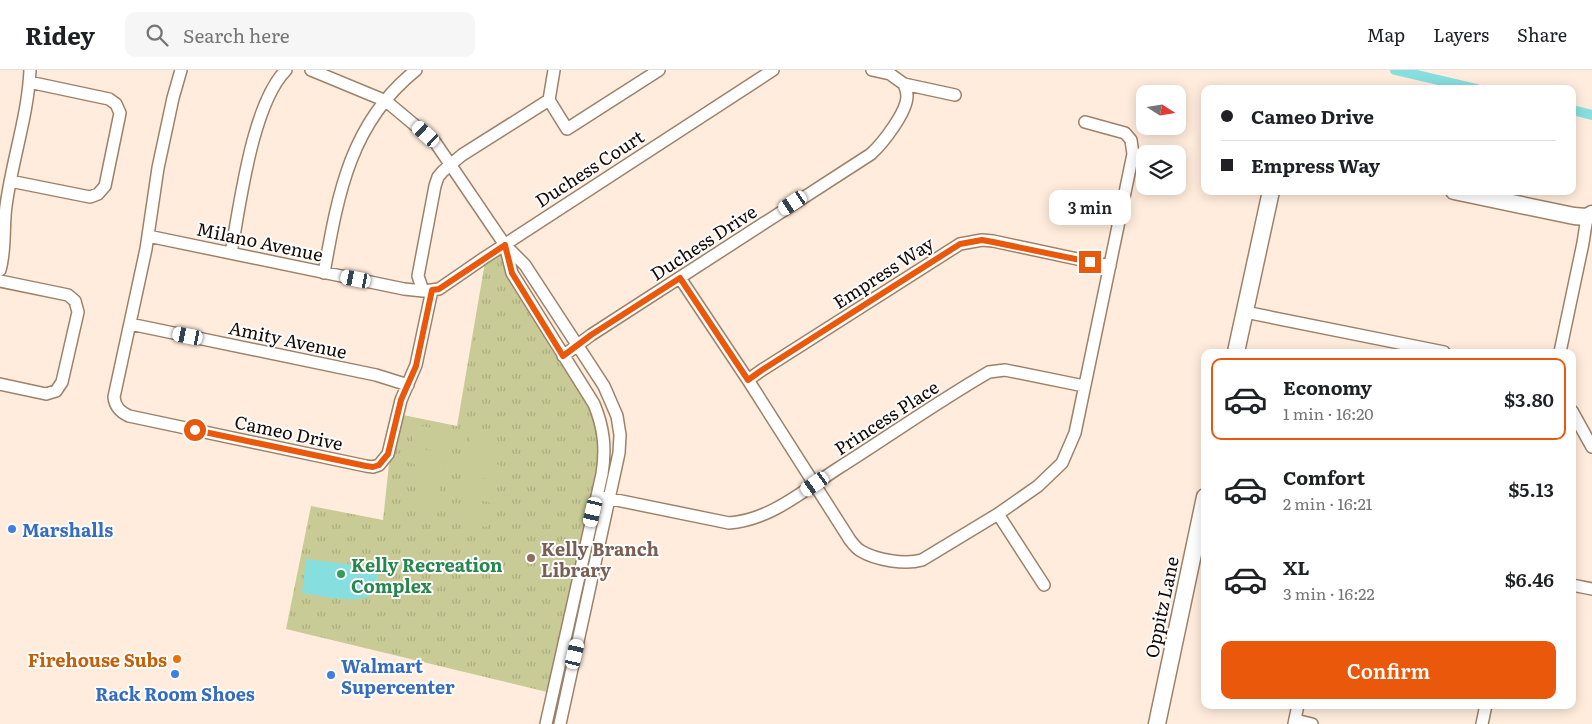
<!DOCTYPE html>
<html lang="en">
<head>
<meta charset="utf-8">
<style>
	body { margin:0; font-family:Literata,serif; background:#f6f6f6; color:#202124; height:100vh; display:flex; flex-direction:column; font-size:19px; white-space:nowrap }
	* { box-sizing:border-box; margin:0 }
	p { font-size:16px; color:#757577 }
	.icon { flex:none; width:28px; height:28px; fill:none; stroke:currentColor; stroke-width:2; stroke-linecap:round; stroke-linejoin:round }
	.map { position:relative; flex:1; overflow:hidden }
	.drawer { position:absolute; left:1201px; top:279px; width:375px; height:360px; display:flex; flex-direction:column; background:#fff; border-radius:10px; box-shadow:0 2px 12px #0003 }
	.drawer>* { flex:none }
	.hud { position:absolute; left:1201px; top:15px; width:375px; height:110px; border-radius:10px; box-shadow:0 2px 12px #0003; display:grid; align-content:center; height:110px; padding:0 20px; background:#fff }
	.needle { width:32px; rotate:102deg }
	.fabs { position:absolute; left:1136px; top:15px; display:grid; gap:10px }
	.fabs a { display:grid; place-items:center; width:50px; height:50px; border-radius:10px; background:#fff; box-shadow:0 2px 12px #0003; font-size:25px }
	.end { position:absolute; width:22px; height:22px; margin:-11px; border:6px solid #ea580c; background:#fff; box-shadow:0 0 0 2px #fff }
	.from { border-radius:50% }
	.bubble { position:absolute; height:35px; border-radius:10px; background:#fff; box-shadow:0 2px 12px #0003; font-size:16px; font-weight:600; line-height:35px; text-align:center }
	.car { position:absolute; width:15px; height:30px; margin:-15px -8px; border-radius:6px; box-shadow:0 0 4px 1px #0007; background:linear-gradient(#fff 24%,#345 0 40%,#fff 0 76%,#345 0 86%,#fff 0) }
	.hud b { display:flex; align-items:center; gap:18px; height:48px; font-size:19px }
	.hud b+b { border-top:1px solid #e0e0e0 }
	.hud i { width:12px; height:12px; background:#202124 }
	ul { padding:9px 0 0; list-style:none }
	li { display:flex; align-items:center; gap:15px; height:82px; margin:0 10px 8px; padding:0 10px; border:2px solid transparent; border-radius:10px }
	li div { flex:1 }
	li b { display:block; font-size:19px }
	li em { font-style:normal; font-weight:600 }
	li.current { border-color:#ea580c }
	li>.icon { width:45px; height:45px; stroke-width:1.5 }
	.button { display:flex; gap:10px; margin-top:auto; padding:10px 20px }
	.button a { flex:1; height:58px; border-radius:10px; background:#ea580c; color:#fff; font-size:20px; font-weight:600; line-height:58px; text-align:center }
	header { display:flex; align-items:center; gap:30px; box-sizing:border-box; height:70px; padding:0 25px; background:#fff; border-bottom:1px solid #e0e0e0 }
	header strong { font-size:24px }
	nav { display:flex; gap:28px; margin-inline-start:auto; font-size:18px }
	.search { width:350px; height:45px; background:#f6f6f6; display:flex; align-items:center; gap:12px; box-sizing:border-box; padding:0 18px; border-radius:10px; color:#757577; font-size:19px }
	.map>svg:first-child { display:block }
</style>
</head>
<body>
<header>
<strong>Ridey</strong>
<div class="search"><svg class="icon" aria-label="search" viewBox="0 0 24 24"><circle cx="10" cy="10" r="6"/><path d="M15 15l6 6"/></svg>Search here</div>
<nav><a>Map</a><a>Layers</a><a>Share</a></nav>
</header>
<div class="map">
<svg width="1592" height="654" viewBox="0 0 1592 654">
	<defs>
		<pattern id="grass-tufts" width="24" height="20" patternUnits="userSpaceOnUse" patternTransform="scale(1.25)"><rect width="24" height="20" fill="#c8cb95"/><path d="M3 7l-1-3M5 7V3M7 7l1-3M15 17l-1-3M17 17v-4M19 17l1-3" fill="none" stroke="#abad7f"/></pattern>
	</defs>
	<rect width="100%" height="100%" fill="#ffecdc"/>
	<path fill="url(#grass-tufts)" d="M501,184l6,21 48,80 34,51 8,24 2,17 -3,25 -49,220 -261,-63 25,-123 72,14 6,-56 5,-9 9,-40 54,11 27,-158 1,-5z"/>
	<path fill="#c8cb95" d="M417,355l34,7 -3,17 -35,-7z
		M470,366l35,7 -3,17 -35,-7z
		M412,377l35,7 -3,16 -35,-7z
		M466,388l34,7 -3,16 -35,-7z
		M408,399l35,7 -4,16 -35,-7z
		M461,410l35,7 -3,16 -35,-7z
		M403,420l35,7 -3,17 -35,-7z
		M456,433l35,7 -3,17 -35,-7z"/>
	<path fill="#86dfde" d="M306,489l57,7 16,-1c-1,8 -1,20 -5,27 -8,15 -57,3 -72,1z"/>
	<g fill="none" stroke-linecap="round" stroke-linejoin="round">
		<path stroke="#86dfde" stroke-width="10" d="M1395,0l82,19
			M1572,40l20,5"/>
		<defs>
			<path id="street" d="M181,0l-8,28 -15,70 -12,81 -32,148c1,10 6,15 15,19l237,50 7,1 6,-2 9,-11 13,-54 15,-35 16,-75
				M311,0l75,31 49,41 70,103 20,20 79,121 13,30 3,19 -1,18 -59,271
				M554,0l-5,30 18,29 92,-59
				M872,0l18,4 14,10 51,11
				M10,111l80,16 8,-3 7,-8 15,-73 -4,-9 -7,-5 -80,-17
				M148,166l256,53 19,2 16,-2 45,-31 289,-188
				M505,175l7,28 82,131c10,24 12,45 8,70l-56,250
				M231,183c9,-48 21,-149 55,-183
				M0,200c6,-21 3,-43 6,-64 6,-46 22,-90 24,-136
				M324,203c14,-79 26,-150 92,-203
				M680,208l68,102 102,160c3,4 7,9 11,11 15,9 44,14 61,9l76,-46 40,-28 24,-23 13,-30 58,-279 -2,-14 -6,-7 -40,-11
				M0,211l68,14 7,6 3,11 -16,70 -6,9 -10,3 -46,-10
				M423,221l-5,-15 17,-90 3,-9 5,-6 19,-16 87,-55
				M1245,242l199,40
				M130,254l246,51 32,10
				M1560,282l23,-109 4,-26
				M563,286l28,-21 280,-181c12,-11 36,-42 36,-58 0,-4 -2,-9 -3,-12
				M748,310l14,-10 198,-126 22,-4 11,1 117,25
				M1572,341l20,36
				M597,426l132,27c41,-3 74,-32 108,-54 51,-32 100,-67 152,-97l16,-2 79,16
				M998,444l46,71
				M1572,515l20,4
				M1295,650l17,4
				M1294,654l4,-19
				M1482,654l4,-19"/>
			<path id="secondary" d="M1454,121l120,25 13,1 5,-3
				M1236,282l35,-161
				M1157,654l48,-227"/>
		</defs>
		<use href="#street" stroke="#9e8169" stroke-width="14"/>
		<use href="#secondary" stroke="#9e8169" stroke-width="19"/>
		<use href="#street" stroke="#fff" stroke-width="11"/>
		<use href="#secondary" stroke="#fff" stroke-width="16"/>
	</g>
	<g fill="none" stroke-linecap="round" stroke-linejoin="round">
		<path stroke="#ea580c" stroke-width="6" d="M195,360l171,36 7,1 6,-2 9,-11 13,-54 15,-34 16,-76 7,-1 66,-44 7,28 51,83 28,-21 89,-57 68,102 14,-10 198,-126 22,-4 11,2 97,20"/>
	</g>
	<g fill="#3f7fe0" stroke="#fdfdfd" stroke-width="2">
		<circle cx="12" cy="459" r="5"/>
		<circle cx="175" cy="604" r="5"/>
		<circle cx="331" cy="605" r="5"/>
	</g>
	<circle fill="#8d6e63" stroke="#fdfdfd" stroke-width="2" cx="531" cy="488" r="5"/>
	<circle fill="#2e9e5b" stroke="#fdfdfd" stroke-width="2" cx="341" cy="504" r="5"/>
	<circle fill="#e8710a" stroke="#fdfdfd" stroke-width="2" cx="177" cy="589" r="5"/>
	<g text-anchor="middle" dominant-baseline="central" stroke-width="4" stroke-linejoin="round" paint-order="stroke">
		<g font-size="18" fill="#130903" stroke="#fdfdfd">
			<text transform="translate(589 98) rotate(-33)">Duchess Court</text>
			<text transform="translate(260 171) rotate(12)">Milano Avenue</text>
			<text transform="translate(703 172) rotate(-33)">Duchess Drive</text>
			<text transform="translate(883 202) rotate(-33)">Empress Way</text>
			<text transform="translate(288 269) rotate(12)">Amity Avenue</text>
			<text transform="translate(886 347) rotate(-33)">Princess Place</text>
			<text transform="translate(289 362) rotate(12)">Cameo Drive</text>
			<text transform="translate(1161 537) rotate(-78)">Oppitz Lane</text>
		</g>
		<g font-size="18" font-weight="bold" fill="#366cbe" stroke="#fdfdfd" text-anchor="start">
			<text x="22" y="459">Marshalls</text>
			<text x="341" y="595">Walmart<tspan x="341" dy="21">Supercenter</tspan></text>
			<text x="175" y="623" text-anchor="middle">Rack Room Shoes</text>
		</g>
		<g font-size="18" font-weight="bold" fill="#785e54" stroke="#fdfdfd" text-anchor="start">
			<text x="541" y="478">Kelly Branch<tspan x="541" dy="21">Library</tspan></text>
		</g>
		<g font-size="18" font-weight="bold" fill="#27864d" stroke="#fdfdfd" text-anchor="start">
			<text x="351" y="494">Kelly Recreation<tspan x="351" dy="21">Complex</tspan></text>
		</g>
		<g font-size="18" font-weight="bold" fill="#c56008" stroke="#fdfdfd" text-anchor="end">
			<text x="167" y="589">Firehouse Subs</text>
		</g>
	</g>
</svg>
<div class="fabs">
<a><svg class="needle" viewBox="-14 -14 28 28"><path d="M0-13l5 13h-10z" fill="#e53935"/><path d="M0 13l5-13h-10z" fill="#757577"/></svg></a>
<a><svg class="icon" aria-label="layers" viewBox="0 0 24 24"><path d="M12 4l9 5-9 5-9-5zM3 14l9 5 9-5"/></svg></a>
</div>
<i class="end from" style="left:195px;top:360px"></i>
<i class="end" style="left:1090px;top:192px"></i>
<div class="bubble" style="left:1049px;top:120px;width:82px">3 min</div>
<i class="car" style="left:426px;top:64px;rotate:312deg"></i>
<i class="car" style="left:793px;top:133px;rotate:236deg"></i>
<i class="car" style="left:356px;top:209px;rotate:281deg"></i>
<i class="car" style="left:188px;top:266px;rotate:281deg"></i>
<i class="car" style="left:815px;top:414px;rotate:235deg"></i>
<i class="car" style="left:593px;top:442px;rotate:193deg"></i>
<i class="car" style="left:575px;top:584px;rotate:13deg"></i>
<div class="hud">
<b><i class="from"></i>Cameo Drive</b>
<b><i></i>Empress Way</b>
</div>
<section class="drawer">
<ul>
<li class="current"><svg class="icon" aria-label="car" viewBox="0 0 24 24"><path d="M5 17H2v-5l4-1 3-4h7l3 4 3 1v5h-3M9 17h6M6 11h13"/><circle cx="7" cy="17" r="2"/><circle cx="17" cy="17" r="2"/></svg><div><b>Economy</b><p>1 min · 16:20</p></div><em>$3.80</em></li>
<li><svg class="icon" aria-label="car" viewBox="0 0 24 24"><path d="M5 17H2v-5l4-1 3-4h7l3 4 3 1v5h-3M9 17h6M6 11h13"/><circle cx="7" cy="17" r="2"/><circle cx="17" cy="17" r="2"/></svg><div><b>Comfort</b><p>2 min · 16:21</p></div><em>$5.13</em></li>
<li><svg class="icon" aria-label="car" viewBox="0 0 24 24"><path d="M5 17H2v-5l4-1 3-4h7l3 4 3 1v5h-3M9 17h6M6 11h13"/><circle cx="7" cy="17" r="2"/><circle cx="17" cy="17" r="2"/></svg><div><b>XL</b><p>3 min · 16:22</p></div><em>$6.46</em></li>
</ul>
<div class="button"><a>Confirm</a></div>
</section>
</div>
</body>
</html>
